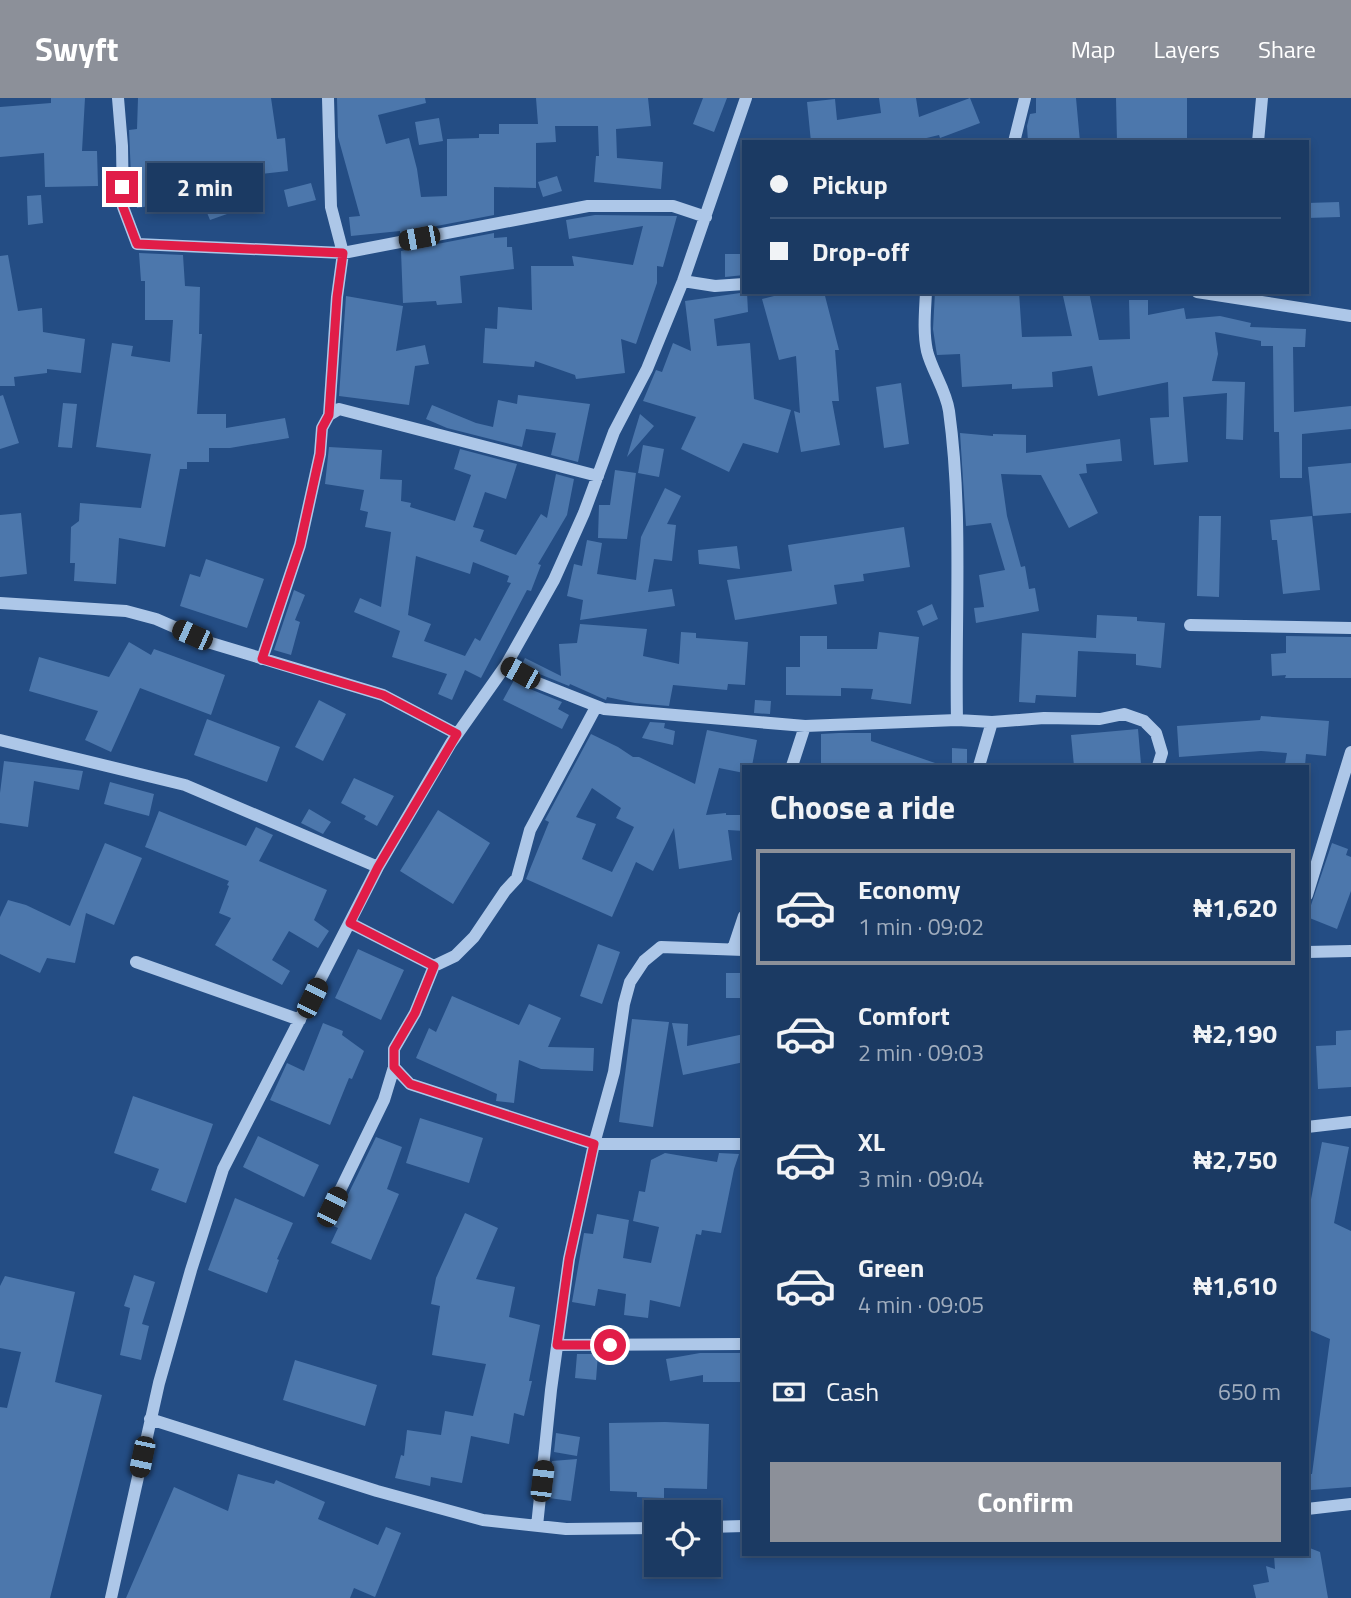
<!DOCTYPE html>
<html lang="en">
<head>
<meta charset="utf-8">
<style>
	body { margin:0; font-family:"Titillium Web",sans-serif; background:#244169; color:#f1f3f6; height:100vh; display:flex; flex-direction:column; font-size:26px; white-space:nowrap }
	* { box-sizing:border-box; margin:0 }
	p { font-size:23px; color:#a0adbe }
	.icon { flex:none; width:38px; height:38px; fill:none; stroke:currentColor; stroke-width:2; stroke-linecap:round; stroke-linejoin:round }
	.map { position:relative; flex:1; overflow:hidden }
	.side { position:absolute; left:742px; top:667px; width:567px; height:791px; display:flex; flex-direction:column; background:#1b3a63; border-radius:0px; box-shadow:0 4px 10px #0003,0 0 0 2px #395478 }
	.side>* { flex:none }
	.banner { position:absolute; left:742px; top:42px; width:567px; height:154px; border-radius:0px; box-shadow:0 4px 10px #0003,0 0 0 2px #395478; display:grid; align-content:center; height:154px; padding:0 28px; background:#1b3a63 }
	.buttons { position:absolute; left:644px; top:1402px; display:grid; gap:14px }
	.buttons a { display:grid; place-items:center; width:77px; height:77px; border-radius:0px; background:#1b3a63; box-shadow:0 4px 10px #0003,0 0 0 2px #395478; font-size:35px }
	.end { position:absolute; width:32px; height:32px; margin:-16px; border:9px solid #e11d48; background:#fff; box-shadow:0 0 0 4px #fff }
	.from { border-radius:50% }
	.bubble { position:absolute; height:49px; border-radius:0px; background:#1b3a63; box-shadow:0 4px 10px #0003,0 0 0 2px #395478; font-size:23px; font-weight:700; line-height:49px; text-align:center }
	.car { position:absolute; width:21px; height:42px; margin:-21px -10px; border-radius:9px; box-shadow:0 0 5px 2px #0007; background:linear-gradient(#222 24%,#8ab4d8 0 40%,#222 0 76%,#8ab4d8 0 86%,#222 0) }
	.banner b { display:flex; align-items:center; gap:24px; height:66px; font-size:26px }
	.banner b+b { border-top:2px solid #395478 }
	.banner i { width:18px; height:18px; background:#f1f3f6 }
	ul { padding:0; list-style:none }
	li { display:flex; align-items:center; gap:21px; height:116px; margin:0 14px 10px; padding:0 14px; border:4px solid transparent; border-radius:0px }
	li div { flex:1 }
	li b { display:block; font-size:26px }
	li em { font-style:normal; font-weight:700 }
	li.current { border-color:#8c9099 }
	li>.icon { width:63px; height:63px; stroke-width:1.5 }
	h2 { padding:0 28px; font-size:32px; line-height:84px }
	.pay { display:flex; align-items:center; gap:18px; height:77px; padding:0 28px; font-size:26px }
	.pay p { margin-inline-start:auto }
	.cta { display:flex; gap:14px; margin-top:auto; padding:14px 28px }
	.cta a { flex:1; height:80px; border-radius:0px; background:#8c9099; color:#fff; font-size:28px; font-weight:700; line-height:80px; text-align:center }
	header { display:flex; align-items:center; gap:42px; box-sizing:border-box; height:98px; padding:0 35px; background:#8c9099; color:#fff }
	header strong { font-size:33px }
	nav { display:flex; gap:38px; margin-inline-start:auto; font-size:24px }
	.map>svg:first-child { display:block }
</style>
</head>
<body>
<header>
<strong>Swyft</strong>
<nav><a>Map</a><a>Layers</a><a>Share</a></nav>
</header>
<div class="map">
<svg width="1351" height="1500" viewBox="0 0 1351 1500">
	<rect width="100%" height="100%" fill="#244d84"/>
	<path fill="#4c77ac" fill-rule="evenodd" d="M51,0h34l-3,53h15l1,35 -53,1 -1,-34 -44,4v-50l51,-4z
		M138,0h133l6,41 8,-1 3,33 -75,8 14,35 -17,6 -9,-22 -64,10 -6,-32 -2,-46 8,-1z
		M337,0h88l1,5 -48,12 8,29 23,-6 8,31 4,28 26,-1v-57l32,-1v-4h20v-10h39l-2,-26h112l3,28 -35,3 1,29 46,4 -2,27 -67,-7 2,-26h3l-1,-30h-43l1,16 -20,1v45l-42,-1v28l-94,18v-2l-49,5 -2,-19 11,-1 -22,-79z
		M703,0h24l-13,34 -21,-8z
		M879,0h37l3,19 51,-19 10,25 -40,15 -1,-3 -29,7h-63v-3l-36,3 -4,-40 28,-3 2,21 44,-7z
		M1036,0h40l4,44h-52l-1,-16 3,-12 6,-1z
		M1116,0h71v44h-70z
		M439,20l4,23 -24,4 -4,-23z
		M557,78l5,15 -19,6 -5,-15z
		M311,85l5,17 -28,7 -4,-17z
		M41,97l2,28 -15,2 -1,-29z
		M1339,104l1,15 -33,1v-15z
		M595,117l82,1 -14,51 -6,-1v17l-21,61 -15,-5 4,34 -49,6 -1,-4 -40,-14 -1,6 -51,-4 2,-35 12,1 1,-22 34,3 -1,-44h43l-2,-10 61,9 10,-39 -74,13 -3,-19z
		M494,135v5l13,-1v10h5l2,22 -54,7 2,27 -25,2 -1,-4 -33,2 -2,-52z
		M139,155l44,2 2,31 15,1 -1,47h3l-5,80h29v14l59,-10 4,20 -59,10h-21v14h-22v7h-7l-15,78 -46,-9 -3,46 -42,-3 1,-18h-5l1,-36 8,-6 1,-18 61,5 10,-54 -55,-7 16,-104 21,3 -2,10 39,6 3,-42h-28v-39h-4z
		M725,156h19v21l-19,2z
		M8,157l10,56 24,-3 1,24 42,7 -4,34 -34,-4v4l-33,4 1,9h-15v-130z
		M747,194l1,20 -34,7 3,27 33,-3 4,56 37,11 -13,43 -35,-10 -14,29 -48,-23 15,-32 -53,-16 13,-31 6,2 11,-29 18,8 -6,-50z
		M790,194h34l15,58h-4l4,51h-7l8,44 -39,7 -7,-41 6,2 -4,-57 -17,4 -17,-61z
		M935,194h84l3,45 50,-1 -9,-40 15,-4h11l10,48 31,-1 -1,-39h19v15l36,-7 2,11 34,-3 31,7 -1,4 56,2 -1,18h-12l1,65 57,-6v23l-49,5v44h-22l-1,-46h-5l-1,-86h-12v-5l-46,-9 3,22 -6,27 33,1 -2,58 -17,-1 1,-46 -44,4 5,65 -34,3 -4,-47 19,-1 -1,-35 -70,14 -6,-30 -40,6 1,15 -41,2v-5l-50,3 -2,-33 -23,1 -1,-6 -3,-20z
		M346,198l57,10 -7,45 29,-6 4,19 -14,2 -6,39 -70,-9z
		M901,285l8,61 -25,4 -8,-61z
		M3,297l16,48 -19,6v-53z
		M518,297l72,9 -12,58 -27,-7 5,-22 -30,-4 -4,18 -75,-19 -21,-9 6,-14 44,18 17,4 5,-27 19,4z
		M63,305l14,1 -5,44 -14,-1z
		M640,316l14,12 -27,31z
		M960,335l33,3v-2l33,1v18l94,-14 2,22 -36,3 1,9 -8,1 19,39 -29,15 -28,-53 -40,-1 6,42 14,51 4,-1 4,23 6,-1 4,23 -63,12 -2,-15 10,-1 -5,-32 26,-5 -14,-47 -25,3z
		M643,347l21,4 -5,28 -21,-4z
		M329,349l53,3 -2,29 22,1 -1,21 10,2 -1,4 45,14 16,-46 -17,-6 6,-20 57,15 -11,35 -21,-7 -12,35 11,3 -4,11 36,14 25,-41 6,4 9,-44 18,5 -7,36 -29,49 3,1 -10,26 -4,-1 -46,88 -16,-8 -13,30 -14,-6 9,-20 -55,-17 8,-26 -46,-19 6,-14 21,9 10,-75 -26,-5 3,-15 -8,-2 4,-20 -39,-6zM416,458l54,18 3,-12 36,14 -2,6 4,1 -31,58 -5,-3 -10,18 -41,-15 7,-17 -23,-9z
		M1351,365v50l-38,3 -5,-49z
		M615,372l21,3 -9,66 -29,-1 1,-33h11z
		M665,390l16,8 -14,28 9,1 -4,36 -18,-2 -6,33 24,-3 3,17 -95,14 3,-20 -16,-4 7,-32 8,2 5,-26 15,3 -5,31 39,6 5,-43z
		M21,415l6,61 -27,3v-62z
		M1199,418h22l-2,81 -22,-1z
		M1312,418l8,74 -37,4 -6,-54h-5l-2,-20z
		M904,429l6,40 -47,7 1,7 -30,4 3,19 -102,16 -8,-40 65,-9 -4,-26z
		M737,448l3,23 -41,-5 -1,-14z
		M206,461l58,20 -17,49 -67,-22 10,-32 10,3z
		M294,492l11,5 -10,25 5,2 -9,33 -17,-5z
		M932,506l6,15 -15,7 -6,-15z
		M1097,517l40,2v4l28,2 -4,45 -25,-3v-11l-58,-3 -2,46 -40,-2 -1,8 -16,-1 3,-69 74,5z
		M580,526l67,5 -4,27 36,8 2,-32 15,1v5l52,4 -3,43 -17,-1 -1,6 -54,-5 -4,21 -34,-3 -28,-6 -1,3 -36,-16 -1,2 -32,-13 -15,-9 3,-6 36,18 -2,-32 18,-1z
		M879,534l40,5 -8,67 -40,-5 2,-10 -32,-1v8l-55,-1v-28h14v-31h27v13h50z
		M1286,538l65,1v41h-66l1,-3 -14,1 -1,-22 15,-1z
		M129,544l22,13 3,-6 71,26 -14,40 -71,-27 -29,64 -26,-12 13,-29 -69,-20 10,-34 70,20z
		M514,582l16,9 32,13 -4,7 11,6 -7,14 -59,-29z
		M319,602l27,14 -23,47 -28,-14z
		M755,602l16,1 -1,13 -16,-1z
		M1261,618l68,5 -3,35 -20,-2 -1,12 -20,-2 2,-11 -26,-2 -82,6 -2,-31 83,-6z
		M207,621l73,28 -13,35 -73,-27z
		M650,624l15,1 -1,5 11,3 -2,14 -31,-7z
		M1138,631l3,35 -67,2 -3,-31z
		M707,632l50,10 -5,26h-8v7l-25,-5 -13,47 20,-2v2h18v16l-16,-1 4,30 -53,9 -5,-41 -21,43 -17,-9 -24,55 -86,-38 23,-57 -4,-2 46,-86 27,13 15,10h6l56,27zM592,690l29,20 -5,10 18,9 -22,45 -30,-13 14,-35 -20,-7z
		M839,635h32v8l67,23v2h-117v-32z
		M952,650l15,1v17h-15z
		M4,663l79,10 -4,19 -45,-9 -6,46 -28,-4v-30z
		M354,680l40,18 -17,30 -13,-7 2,-3 -25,-13z
		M110,684l44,12 -5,22 -45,-12z
		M309,711l22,13 -8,12 -22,-11z
		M438,712l52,33 -37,61 -53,-33z
		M159,713l87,35 10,-19 17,8 -14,26 68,29 -13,30 15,11 -11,17 -29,-17 -17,29 18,11 -8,14 -67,-40 16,-27 -12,-5 10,-27 -2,-1 2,-4 -84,-34z
		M105,745l37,15 -28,67 -28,-12 -11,50 -28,-5 -7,15 -40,-19v-37l8,-17 18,5 44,21z
		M1332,745l16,6 -2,6 5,2v34l-14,38 -30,-12z
		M598,846l22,8 -18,52 -22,-8z
		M358,851l46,21 -23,50 -46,-22z
		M726,875h18v25h-18z
		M452,898l67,29 10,-21 32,14 -13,29 46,1 -1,23 -52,-2 -22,-9 -5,43 -18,-2 1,-7 -81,-36 13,-30 7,4z
		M632,921l37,3 -16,105 -34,-5z
		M323,925l20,8 -1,4 22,16 -12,28 -3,-1 -19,47 -60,-25 17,-37 17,8z
		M672,925l16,1 -1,22 57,-12v28l-61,13z
		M1351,932v57l-33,2 -2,-43 20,-1v-14z
		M133,998l80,28 -27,79 -35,-13 8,-21 -45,-16z
		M420,1020l63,20 -14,45 -63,-20z
		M258,1038l61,29 -15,32 -61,-30z
		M376,1039l26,10 -15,42 12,5 -28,66 -40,-17 7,-15 -12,-5 3,-8h7l4,-4z
		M1322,1044l27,5 -15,76 17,8v256l-40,3 -2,-16h3l18,-135 -23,-10v-109z
		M665,1055l52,9 2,-9 20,1 -5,15 -13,64 -19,-3 -1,5 -5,-1 -16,73 -30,-7 -2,18 -24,-3 2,-21 -28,-5 -3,17 -23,-4 12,-69 9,1 4,-20 32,6 -6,38 28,5 8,-36 -26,-6 6,-30 6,1 6,-32z
		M235,1100l58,25 -16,36 2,1 -12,33 -59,-23z
		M465,1115l33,15 -22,51 39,8 -6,30 31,8 -11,56h3l-8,35 -10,-3 -5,31 -38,-8 -9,47 -31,-6 -1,9 -35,-8 6,-23 3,1 3,-26 34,5 4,-24 28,5 13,-52 -54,-9 8,-49 -9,-2 5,-26z
		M134,1177l21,7 -13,42 7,2 -8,34 -21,-5 10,-47 -6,-2z
		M5,1178l70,16 -20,90 47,13 -52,203h-50v-191l7,1 14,-56 -21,-4v-62z
		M700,1255h44v29h-41v-7l-33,6 -4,-22z
		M577,1256h21l-2,26 -21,-2z
		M295,1262l82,25 -12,41 -82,-26z
		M665,1324l44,2 -2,65 -43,-1v10l-27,-1v-5l-27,-1 -1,-68z
		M556,1335l24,4 -3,19 -23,-4z
		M577,1361l-6,42 -22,-3 3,-37z
		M238,1376l36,10 2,-4 49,22 -7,17 60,26 8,-18 15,6 -26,64 -21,-9 -4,10h-224l48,-111 54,24z
		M1307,1449l13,5 8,46h-72l-3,-13 16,-3 -3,-16 9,3 -1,-13 33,-2z"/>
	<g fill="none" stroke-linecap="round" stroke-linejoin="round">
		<path stroke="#adc7e8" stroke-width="12" d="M118,0l4,48 1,61 14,37 206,9 245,-47h85l33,11
			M328,0l3,109 12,46 -6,44 -8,118
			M1014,44l11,-44
			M1258,44l4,-44
			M683,183l32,5 29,-2
			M926,194c-1,20 -3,40 1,59 5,20 19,39 22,60 14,102 6,206 8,309
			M1197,194l154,24
			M0,505l126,8 30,8 55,24 172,52 74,39
			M1190,527l161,3
			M262,561l38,-114 20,-91 2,-26 7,-13 10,-6 259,67
			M506,567l27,16 71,28 201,17 152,-6 35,2 52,-4 56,1 24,-5 20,7 12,12 6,20 -4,13
			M596,609l-66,123 -13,48 -12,13 -31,46 -19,19 -21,10 -19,47 -21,36v18l16,17 184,60h150
			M0,642l185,45 193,82
			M792,668l13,-40
			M979,668l13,-44
			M1307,797l44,-143
			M350,825l84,43
			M733,851l11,-33
			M1307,854l44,-1
			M136,864l164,58
			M1307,1029l44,-5
			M332,1109l52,-107 10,-33
			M557,1247l187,-1
			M150,1321l227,72 106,29 83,9 90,-1
			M1307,1411l44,-5
			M537,1428l14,-136 18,-131 25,-115 20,-72 10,-68 6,-22 14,-21 17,-14 83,3
			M709,1429l35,-1
			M111,1500l48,-215 32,-113 32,-101 155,-302 73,-124 55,-78 48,-85 30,-67 30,-81 33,-63 36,-88 63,-183"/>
	</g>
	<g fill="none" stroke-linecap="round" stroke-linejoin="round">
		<path stroke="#e11d48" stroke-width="9" d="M122,89l1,20 14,37 206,9 -6,44 -8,118 -7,13 -2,26 -20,91 -38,114 121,36 74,39 -79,133 -28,56 84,43 -19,47 -21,36v18l16,17 184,60 -25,115 -12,86h53"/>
	</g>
</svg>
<div class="buttons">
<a><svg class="icon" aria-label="locate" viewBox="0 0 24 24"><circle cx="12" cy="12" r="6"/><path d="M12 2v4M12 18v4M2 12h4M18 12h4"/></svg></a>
</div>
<i class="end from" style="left:610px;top:1247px"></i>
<i class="end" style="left:122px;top:89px"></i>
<div class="bubble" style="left:147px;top:65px;width:116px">2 min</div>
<i class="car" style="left:419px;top:140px;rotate:259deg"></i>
<i class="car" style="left:192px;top:537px;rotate:294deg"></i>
<i class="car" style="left:520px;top:575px;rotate:299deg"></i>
<i class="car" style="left:312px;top:900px;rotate:26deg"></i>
<i class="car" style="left:332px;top:1109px;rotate:26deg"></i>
<i class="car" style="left:142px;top:1359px;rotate:192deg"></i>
<i class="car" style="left:542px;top:1383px;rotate:7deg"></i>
<div class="banner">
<b><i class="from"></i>Pickup</b>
<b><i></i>Drop-off</b>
</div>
<section class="side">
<h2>Choose a ride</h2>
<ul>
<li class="current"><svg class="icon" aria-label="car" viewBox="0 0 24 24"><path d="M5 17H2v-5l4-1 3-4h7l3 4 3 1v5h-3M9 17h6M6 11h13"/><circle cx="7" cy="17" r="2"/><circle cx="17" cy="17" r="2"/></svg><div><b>Economy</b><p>1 min · 09:02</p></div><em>₦1,620</em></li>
<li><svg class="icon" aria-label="car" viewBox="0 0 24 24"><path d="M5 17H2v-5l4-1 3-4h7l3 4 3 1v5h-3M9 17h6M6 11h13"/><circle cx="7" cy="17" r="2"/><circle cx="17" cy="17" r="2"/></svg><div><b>Comfort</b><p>2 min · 09:03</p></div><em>₦2,190</em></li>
<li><svg class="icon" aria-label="car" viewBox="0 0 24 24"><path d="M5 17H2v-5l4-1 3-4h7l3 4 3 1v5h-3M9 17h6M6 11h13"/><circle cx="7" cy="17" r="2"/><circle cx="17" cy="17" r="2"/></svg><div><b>XL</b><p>3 min · 09:04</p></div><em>₦2,750</em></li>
<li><svg class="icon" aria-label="car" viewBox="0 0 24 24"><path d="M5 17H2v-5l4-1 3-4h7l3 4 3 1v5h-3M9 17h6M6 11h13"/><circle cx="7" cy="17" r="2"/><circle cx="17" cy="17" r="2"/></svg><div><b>Green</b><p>4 min · 09:05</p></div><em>₦1,610</em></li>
</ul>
<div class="pay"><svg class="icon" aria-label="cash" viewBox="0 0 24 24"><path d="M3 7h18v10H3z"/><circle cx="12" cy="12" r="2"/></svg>Cash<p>650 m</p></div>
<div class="cta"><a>Confirm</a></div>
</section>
</div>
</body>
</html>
